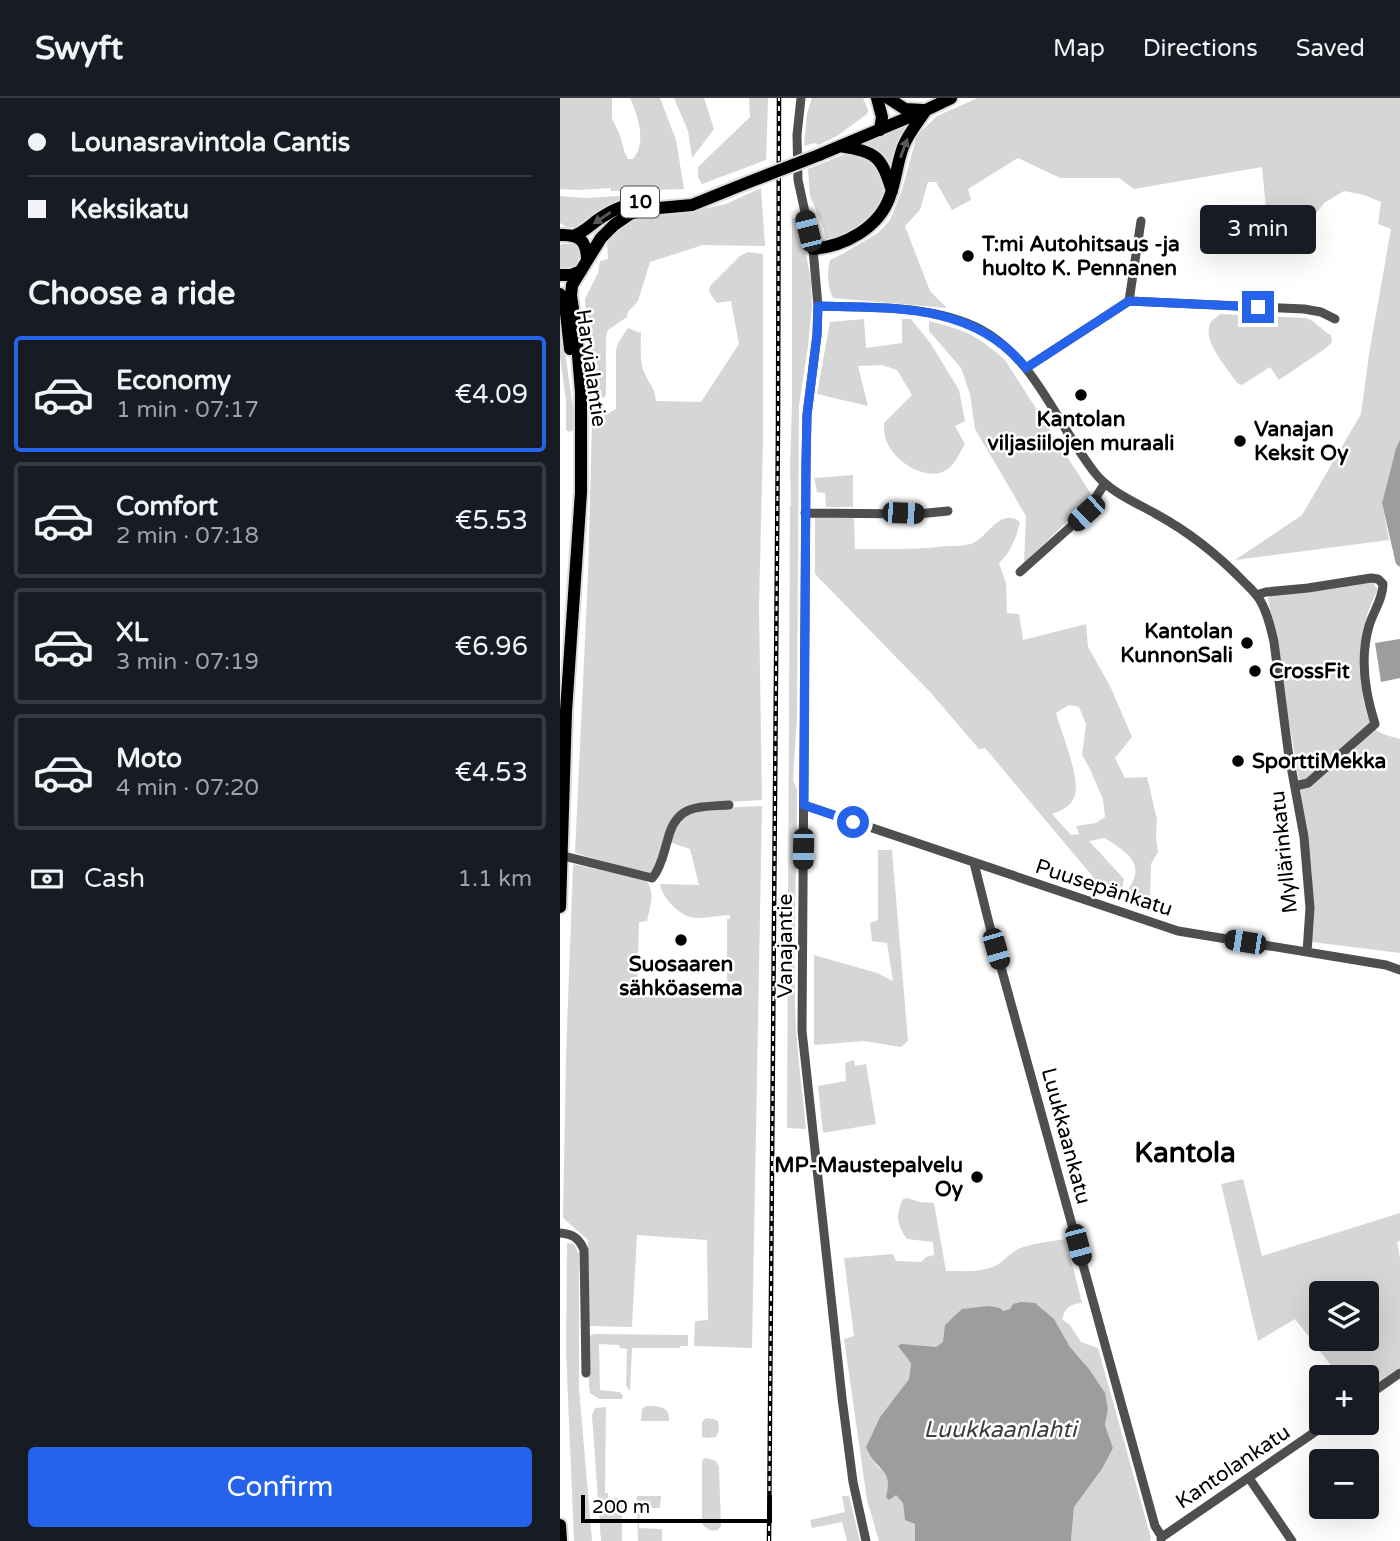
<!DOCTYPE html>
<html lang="en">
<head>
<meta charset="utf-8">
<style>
	body { margin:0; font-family:"Varela Round",sans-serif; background:#20242c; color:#f1f3f6; height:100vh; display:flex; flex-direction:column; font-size:26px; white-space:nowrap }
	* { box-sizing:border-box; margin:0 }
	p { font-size:23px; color:#9ea1a6 }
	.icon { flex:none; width:38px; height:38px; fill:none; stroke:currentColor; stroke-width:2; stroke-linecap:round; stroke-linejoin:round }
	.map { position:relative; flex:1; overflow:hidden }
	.sheet { display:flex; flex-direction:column; background:#171b24; width:560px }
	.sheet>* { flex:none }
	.banner { display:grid; align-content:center; height:154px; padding:0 28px; background:#171b24 }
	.tools { position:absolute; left:749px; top:1183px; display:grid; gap:14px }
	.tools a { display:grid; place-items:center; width:70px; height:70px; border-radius:7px; background:#171b24; box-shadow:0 7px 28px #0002; font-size:35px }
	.scale { position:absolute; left:21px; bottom:18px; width:191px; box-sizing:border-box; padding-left:7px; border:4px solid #000; border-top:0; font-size:19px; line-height:24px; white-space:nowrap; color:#000; -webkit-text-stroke:5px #fff; paint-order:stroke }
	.end { position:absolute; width:32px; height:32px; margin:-16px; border:9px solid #2563eb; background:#fff; box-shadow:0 0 0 4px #fff }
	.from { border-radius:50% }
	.bubble { position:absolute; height:49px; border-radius:7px; background:#171b24; box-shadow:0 7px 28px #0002; font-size:23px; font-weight:600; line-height:49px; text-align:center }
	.car { position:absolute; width:21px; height:42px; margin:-21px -10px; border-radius:9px; box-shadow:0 0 5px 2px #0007; background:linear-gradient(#222 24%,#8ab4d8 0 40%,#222 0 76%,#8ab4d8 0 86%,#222 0) }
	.banner b { display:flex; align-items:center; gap:24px; height:66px; font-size:26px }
	.banner b+b { border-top:2px solid #363941 }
	.banner i { width:18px; height:18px; background:#f1f3f6 }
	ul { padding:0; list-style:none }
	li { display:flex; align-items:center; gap:21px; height:116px; margin:0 14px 10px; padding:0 14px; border:4px solid #363941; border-radius:7px }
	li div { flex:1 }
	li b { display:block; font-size:26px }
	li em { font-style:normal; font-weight:600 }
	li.active { border-color:#2563eb }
	li>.icon { width:63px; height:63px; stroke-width:1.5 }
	h2 { padding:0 28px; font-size:32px; line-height:84px }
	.pay { display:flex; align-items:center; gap:18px; height:77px; padding:0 28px; font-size:26px }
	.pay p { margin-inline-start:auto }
	.action { display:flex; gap:14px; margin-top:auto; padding:14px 28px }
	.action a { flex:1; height:80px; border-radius:7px; background:#2563eb; color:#fff; font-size:28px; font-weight:600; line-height:80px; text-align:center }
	header { display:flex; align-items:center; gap:42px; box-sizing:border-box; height:98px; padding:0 35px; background:#171b24; border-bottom:2px solid #363941 }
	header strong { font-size:33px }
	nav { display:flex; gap:38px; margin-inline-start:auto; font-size:24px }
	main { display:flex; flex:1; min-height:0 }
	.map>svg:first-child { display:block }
</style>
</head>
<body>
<header>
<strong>Swyft</strong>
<nav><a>Map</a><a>Directions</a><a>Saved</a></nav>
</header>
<main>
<section class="sheet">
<div class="banner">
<b><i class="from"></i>Lounasravintola Cantis</b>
<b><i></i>Keksikatu</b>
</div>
<h2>Choose a ride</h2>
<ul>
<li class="active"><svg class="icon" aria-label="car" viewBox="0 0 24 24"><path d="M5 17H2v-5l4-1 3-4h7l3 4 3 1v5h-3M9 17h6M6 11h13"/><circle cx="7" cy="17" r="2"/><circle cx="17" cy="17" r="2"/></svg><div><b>Economy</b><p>1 min · 07:17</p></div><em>€4.09</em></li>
<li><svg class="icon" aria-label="car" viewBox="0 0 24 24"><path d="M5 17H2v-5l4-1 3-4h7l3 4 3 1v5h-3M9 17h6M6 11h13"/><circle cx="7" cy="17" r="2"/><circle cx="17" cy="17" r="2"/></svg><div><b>Comfort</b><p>2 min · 07:18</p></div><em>€5.53</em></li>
<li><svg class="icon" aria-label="car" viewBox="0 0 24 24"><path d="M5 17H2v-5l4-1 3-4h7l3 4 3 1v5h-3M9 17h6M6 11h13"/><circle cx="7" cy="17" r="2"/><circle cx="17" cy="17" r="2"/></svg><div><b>XL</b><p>3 min · 07:19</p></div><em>€6.96</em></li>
<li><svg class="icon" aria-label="car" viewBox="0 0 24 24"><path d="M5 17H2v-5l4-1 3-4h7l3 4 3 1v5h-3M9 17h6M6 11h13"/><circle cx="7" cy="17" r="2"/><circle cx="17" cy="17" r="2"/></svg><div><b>Moto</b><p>4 min · 07:20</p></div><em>€4.53</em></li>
</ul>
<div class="pay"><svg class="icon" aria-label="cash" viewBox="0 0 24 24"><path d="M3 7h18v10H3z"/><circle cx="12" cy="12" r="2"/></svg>Cash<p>1.1 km</p></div>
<div class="action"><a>Confirm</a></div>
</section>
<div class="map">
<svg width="840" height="1443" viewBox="0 0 840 1443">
	<rect width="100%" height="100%" fill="#fff"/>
	<path fill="#d6d6d6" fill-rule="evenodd" d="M0,0h52v20l7,15 6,20 3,6h5c14,-17 5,-43 -3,-61h30l16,42 8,49 -73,2v-3l-34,2 -17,-1z
		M114,0h30l10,31 -22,29 -4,-27z
		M189,0h19l-2,62 -64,24 -4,-7v-10l52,-50z
		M252,0h51l5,12 -1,4 -30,22 -18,9 -5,-2 -10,3 3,-33z
		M418,0h422v342l-4,8 -14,55 7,37 -154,20 67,-45 59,-101 8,-60 22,-125 -13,-5 3,-22 -17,-7 -20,-4 -20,12 -14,18 -16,2 -28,-15 -4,-41 -128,22 -15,-11h-59l-42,-20 -50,31 3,11 -19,10 -16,-28h-8l-8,28 -15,16 25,65 17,17 -114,-10c-6,-11 -6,-26 -3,-38l14,-7 34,-20 12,-13 12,-30 15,-55 20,-19z
		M352,26l-19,49 -31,-28v-1z
		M288,55c36,4 47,36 24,63 -2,3 -4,6 -7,8 -8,6 -27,13 -36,15l-4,-1 -1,-9 -14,-33 -2,-27z
		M201,90l4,58 -62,-1 -53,17 -12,39 -10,11 -1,5 -19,13 -2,6v58l-1,3 -14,3 -6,-101 13,-26 2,-12 8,-2 -1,-18 6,-8 29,-18 42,-2 42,-9z
		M75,97v2l-30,11 -28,19h-10l-7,-4v-27l26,2z
		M234,120l4,2 3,9 10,51 1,27 -4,39 -9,60 -2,311 -4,63 4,10c0,72 -4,144 -2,216 1,41 7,82 11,123l-19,-1 3,-622h1l-1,-37 2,-63v-187z
		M3,146h13c7,15 1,26 -16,24v-23z
		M188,154l15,2v186l-4,166 3,194 -69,4 -9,3 -9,10 -21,55 -3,3 -76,-22 13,-278 4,-153 24,-13v-59l2,-7 10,-15 13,5c0,12 -2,29 4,41 5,12 9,11 11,27l45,1 38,-58 -8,-43 -14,2 -8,-11 1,-6 30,-30z
		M660,216l86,4c10,3 16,13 25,17l1,7 -6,6 -47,32 -9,-13 -28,18 -5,-2c-9,-14 -37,-44 -26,-61 2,-3 6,-5 9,-8z
		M0,219l14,98 -1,15 -4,2 -3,-2v-30l-6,-43z
		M304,221l2,29 36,-5v-24h9l20,25 28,46 6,31 -10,5 10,18c-5,8 -9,18 -16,24 -20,17 -56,-7 -63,-28 -2,-5 -2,-12 -2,-17l28,-28 -15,-25 -15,-5 -24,1 10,40 -51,-12 13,-72z
		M369,223c36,9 48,14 76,39l88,137 -69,66 2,-47 -51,-87 -5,-35 -9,-26 -32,-37z
		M293,377v32h-27l-1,-14 -8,-1 -3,-14z
		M255,418h39l1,33c31,0 62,1 93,-3 7,0 15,0 22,-2 18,-5 29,-38 50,-22 -4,16 -9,30 -21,41l7,20 1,30 12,1 4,26 63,-16 2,23 22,39 22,51 -17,21 10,20 22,-1 10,42 -1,17 2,16 -7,12 -1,34 -5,6 -10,-3 -6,-13c17,-25 -3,-36 -24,-50l-16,3 35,38 -2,11 -13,6 -124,-148 -6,1 -49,-57 -115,-118zM509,607l10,2 7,17 -4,31 8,14 13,30 2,18 -9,6 -20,3 3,8 -8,1 -19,-21c8,-3 18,-7 22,-16 8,-18 -13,-65 -18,-85z
		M812,484l6,8c-4,8 -9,17 -11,26 -7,24 -12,100 12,116 5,3 15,5 21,7v214l-88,-11v-69l-14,-99 -30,-176 3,-4z
		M202,708l-10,542 -58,-2 1,-25 13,-1 -1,-80 -70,-5 -5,92 -43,-1 -1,-86 -25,-22 3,-161 7,-193 73,16c10,14 4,25 1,41l-8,1 -2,75 90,1v-79h3v-4c-10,0 -32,5 -40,2 -13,-4 -28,-20 -30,-33l39,1 -9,-36 -21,-7 9,-22 15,-11z
		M318,752h14l16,191 -7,6 -37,-6 -50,4v-90l63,18 16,8 -6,-38 -15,-2 -2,-18 8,-3z
		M294,962l1,6 11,-2 10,60 -53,9 -5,-47 28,-5 -1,-18z
		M683,1081l19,77 138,-43v28l-3,1 3,16v109l-33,23v-13h-27l-45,-58 -37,22 -37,-157zM761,1195h46v46h-46z
		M348,1100l11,4 15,1 12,68c17,0 40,2 54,-8 8,-6 13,-13 23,-16 14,-4 29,-6 43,-8l16,64c-13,2 -15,3 -20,16l8,6 11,17 17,6 53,190 -1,3h-79l3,-34 28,-38 11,-21 -8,-23 3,-17 -3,-14 -16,-25 -19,-22 -16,-28 -44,-10 -74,38h-9l-16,16 -2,16 -29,38 -14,30 3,8 8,11 8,6 11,23 7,8 2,16 10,5v17h-36l-12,-41 -23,-161 10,-3 -10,-78 49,-4 3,7 25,1 5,-5 8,-2 -1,-13 -26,-3c-10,-14 -12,-24 -4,-40z
		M7,1145l7,1 5,10v134l13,153h-18l-8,-191z
		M35,1236l93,1v11h-8v2h-48l-2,43 -4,-5 1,-37 -7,-1 -1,-3 -20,-1 1,46 20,2 3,4 -1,3h-23l-9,-6 -1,-6 -1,-48 3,-4z
		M86,1308c13,0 24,0 23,15h-28l1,-12z
		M46,1309l-1,86h3v5h14v43h-21l-9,-126 3,-7z
		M146,1320l7,1 5,2 1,9 -3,7 -8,1 -6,-1v-15z
		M147,1360l9,3 3,6 2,59 -3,4c-6,2 -13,-1 -16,-7v-62l1,-2z
		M77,1398h24l-1,12h-20l-1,20 23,1v12h-24z
		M282,1398h7l11,45h-13l-5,-19 -30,6 -2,-8 35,-8z"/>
	<path fill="#9d9d9d" d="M840,342v127l-4,-3 -14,-61 14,-55z
		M840,541v39l-19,4 -6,-39z
		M461,1204l14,1 19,16 16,28 19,22 16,24 3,15 -3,17 8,23 -11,21 -28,38 -3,34h-156v-17l-10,-4 -2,-17 -7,-8 -7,5 -3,-3c8,-31 -11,-25 -20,-50l14,-30 29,-38 2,-16 -13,-17 3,-2 35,3 7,-5 2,-17 17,-16 26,-3 12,2 3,3 7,-2 3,-5z"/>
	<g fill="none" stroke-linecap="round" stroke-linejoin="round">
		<defs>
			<path id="highway" d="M317,0l5,19 -2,13
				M328,0l17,11 18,1
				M280,48c37,6 41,10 52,45
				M259,57l107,-45 25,-12
				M0,137c20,-1 27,6 27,26
				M13,138c12,-4 19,-13 29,-19 15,-10 32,-15 49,-16
				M253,151c32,-3 66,-21 77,-53 6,-16 7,-33 13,-49 5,-13 15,-25 23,-37
				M0,177h11l10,-4
				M0,196l6,19 4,36
				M0,809l6,-196 15,-219v-100l-5,-62 -5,-35 1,-10 29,-47 13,-13 16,-11 18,-5 44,-4 57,-23
				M0,1427l1,16"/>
		</defs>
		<use href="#highway" stroke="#dbdbdb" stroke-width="16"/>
		<path stroke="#4f4f4f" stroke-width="9" d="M241,0l-4,37 1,45 15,69 5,57 -1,29 -10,80 -1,48 -4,568 40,367 11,84 13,59
			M569,203l12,-80
			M258,208c53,2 113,-2 162,23 56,30 77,96 115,144 15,19 40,29 61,41 33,18 62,41 88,68 6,6 13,12 17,20 7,12 10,27 13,40l14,108 16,87 6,71 -3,44
			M466,270l103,-67 175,8 17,3 14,7
			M245,415l113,1 30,-3
			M460,474l66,-59 19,-30
			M696,497l10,-3 42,-4 63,-10 7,1 5,5c0,15 -10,28 -14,42 -9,31 -4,67 6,98l-67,59 -13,3
			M244,707l374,126 208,34 14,5
			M0,757l92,23c6,-6 7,-12 10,-19 3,-9 5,-18 8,-27 10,-29 34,-25 59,-27
			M414,765l17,68 164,595 7,11
			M0,1135c13,1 19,5 24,17l2,123
			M807,1298l33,-23
			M689,1380l43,63
			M601,1441l1,-2 166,-114"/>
		<use href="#highway" stroke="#000" stroke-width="12"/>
		<defs>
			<path id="rail" d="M209,1443l9,-1116 1,-327"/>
		</defs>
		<use href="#rail" stroke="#000" stroke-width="4.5"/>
		<use href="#rail" stroke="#fff" stroke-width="2" stroke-dasharray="5" stroke-linecap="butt"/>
		<defs>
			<path id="highway-bridge" d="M189,84l70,-27"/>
		</defs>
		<use href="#highway-bridge" stroke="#dbdbdb" stroke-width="16" stroke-linecap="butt"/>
		<use href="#highway-bridge" stroke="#000" stroke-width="12"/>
	</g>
	<defs><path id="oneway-solid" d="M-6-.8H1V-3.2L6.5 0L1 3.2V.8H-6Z" transform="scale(1.75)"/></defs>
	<g fill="#595959">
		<use href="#oneway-solid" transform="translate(344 50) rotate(-69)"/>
		<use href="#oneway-solid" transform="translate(42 120) rotate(146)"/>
	</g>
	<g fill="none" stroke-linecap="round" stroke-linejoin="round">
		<path stroke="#2563eb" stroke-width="9" d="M293,724l-49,-17 2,-342 1,-48 10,-80 1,-29c75,2 156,-3 208,62l103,-67 129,6"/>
	</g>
	<g fill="#000" stroke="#fff" stroke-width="2.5">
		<circle cx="408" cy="158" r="7"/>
		<circle cx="521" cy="297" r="7"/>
		<circle cx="680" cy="343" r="7"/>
		<circle cx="687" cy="545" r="7"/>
		<circle cx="695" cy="573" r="7"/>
		<circle cx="678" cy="663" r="7"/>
		<circle cx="121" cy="842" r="7"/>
		<circle cx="417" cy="1079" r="7"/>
	</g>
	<g text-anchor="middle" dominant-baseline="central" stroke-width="5" stroke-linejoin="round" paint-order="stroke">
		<rect fill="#fff" stroke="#4c4c4c" stroke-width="2" x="61" y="88.5" width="38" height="31" rx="5"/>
		<g font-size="19" font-weight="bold" fill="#000">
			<text x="80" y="104">10</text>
		</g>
		<g font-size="21" font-weight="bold" fill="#000" stroke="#fff" text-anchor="start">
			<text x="422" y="146">T:mi Autohitsaus -ja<tspan x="422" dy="24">huolto K. Pennanen</tspan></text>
			<text x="521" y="321" text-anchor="middle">Kantolan<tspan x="521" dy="24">viljasiilojen muraali</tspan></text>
			<text x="694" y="331">Vanajan<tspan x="694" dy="24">Keksit Oy</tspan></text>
			<text x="673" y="533" text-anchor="end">Kantolan<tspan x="673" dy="24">KunnonSali</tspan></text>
			<text x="709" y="573">CrossFit</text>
			<text x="692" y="663">SporttiMekka</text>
			<text x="121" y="866" text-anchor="middle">Suosaaren<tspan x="121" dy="24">sähköasema</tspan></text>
			<text x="403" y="1067" text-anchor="end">MP-Maustepalvelu<tspan x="403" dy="24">Oy</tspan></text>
		</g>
		<g font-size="21" fill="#000" stroke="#fff">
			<text transform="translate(31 270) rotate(82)">Harvialantie</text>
			<text transform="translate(724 754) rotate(-96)">Myllärinkatu</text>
			<text transform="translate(544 790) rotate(18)">Puusepänkatu</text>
			<text transform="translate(225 848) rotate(-90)">Vanajantie</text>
			<text transform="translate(506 1038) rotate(75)">Luukkaankatu</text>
			<text transform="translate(673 1369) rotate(-34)">Kantolankatu</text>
		</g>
		<g font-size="23" font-style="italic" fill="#3e3e3e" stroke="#fff">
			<text x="440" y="1332">Luukkaanlahti</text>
		</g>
		<g font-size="28" font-weight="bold" fill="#000" stroke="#fff">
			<text x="625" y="1055">Kantola</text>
		</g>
	</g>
</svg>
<div class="tools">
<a><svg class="icon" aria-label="layers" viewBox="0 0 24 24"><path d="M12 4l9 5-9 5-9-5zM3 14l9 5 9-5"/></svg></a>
<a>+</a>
<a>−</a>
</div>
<div class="scale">200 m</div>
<i class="end from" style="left:293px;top:724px"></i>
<i class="end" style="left:698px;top:209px"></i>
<div class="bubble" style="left:640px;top:107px;width:116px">3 min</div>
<i class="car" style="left:248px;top:133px;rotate:346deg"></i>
<i class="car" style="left:343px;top:415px;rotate:92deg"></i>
<i class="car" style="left:526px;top:415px;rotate:227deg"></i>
<i class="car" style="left:243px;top:751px;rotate:181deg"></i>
<i class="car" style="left:685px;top:844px;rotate:279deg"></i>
<i class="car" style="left:436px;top:851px;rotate:164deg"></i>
<i class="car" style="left:518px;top:1147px;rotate:165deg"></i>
</div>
</main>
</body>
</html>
